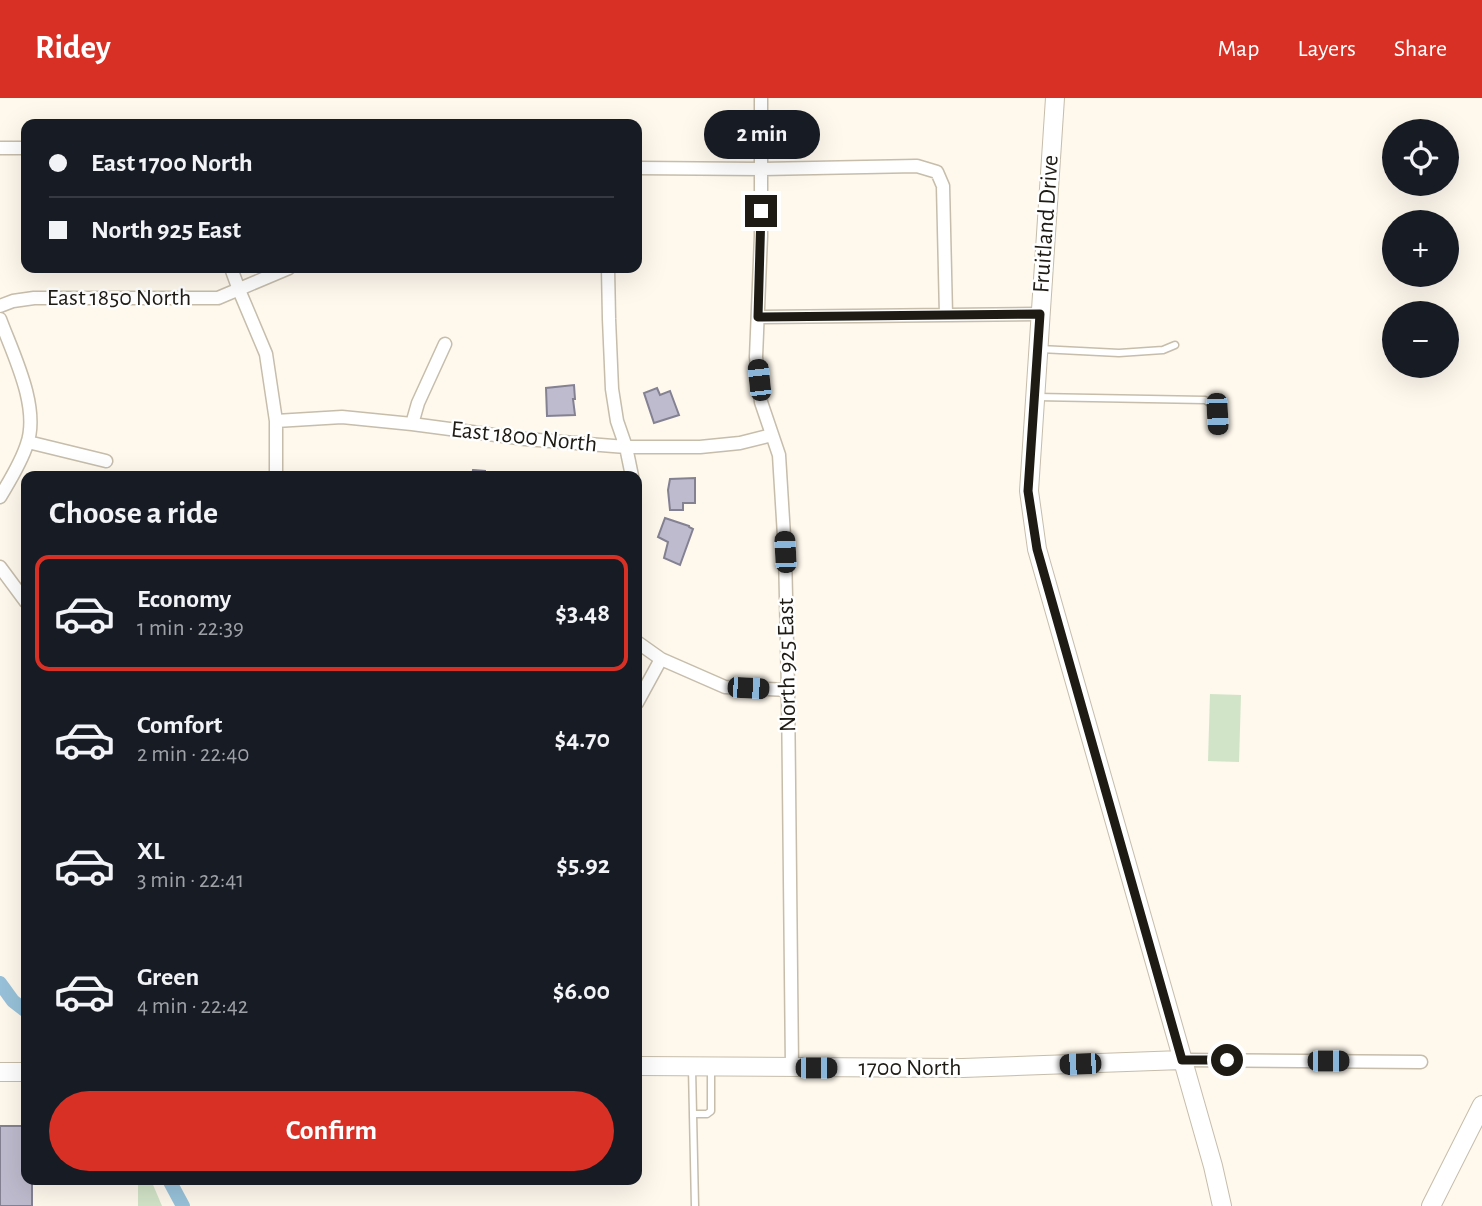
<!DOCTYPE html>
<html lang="en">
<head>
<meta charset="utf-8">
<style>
	body { margin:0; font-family:"Alegreya Sans",sans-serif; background:#20242c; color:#f1f3f6; height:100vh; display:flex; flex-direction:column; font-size:26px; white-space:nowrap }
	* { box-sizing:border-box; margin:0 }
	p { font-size:23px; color:#9ea1a6 }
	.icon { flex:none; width:38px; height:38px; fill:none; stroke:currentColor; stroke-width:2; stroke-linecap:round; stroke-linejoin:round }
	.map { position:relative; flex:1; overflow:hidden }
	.side { position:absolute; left:21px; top:373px; width:621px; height:714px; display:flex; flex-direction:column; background:#171b24; border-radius:14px; box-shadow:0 7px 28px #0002 }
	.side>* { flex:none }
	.hud { position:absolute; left:21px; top:21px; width:621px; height:154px; border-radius:14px; box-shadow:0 7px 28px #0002; display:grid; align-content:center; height:154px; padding:0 28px; background:#171b24 }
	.fabs { position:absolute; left:1382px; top:21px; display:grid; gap:14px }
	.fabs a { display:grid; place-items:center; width:77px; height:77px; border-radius:50%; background:#171b24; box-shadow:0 7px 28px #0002; font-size:35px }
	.end { position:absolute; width:32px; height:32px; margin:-16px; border:9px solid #1e1b14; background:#fff; box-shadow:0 0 0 4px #fff }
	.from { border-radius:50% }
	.bubble { position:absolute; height:49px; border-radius:24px; background:#171b24; box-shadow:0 7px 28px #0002; font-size:23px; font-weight:600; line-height:49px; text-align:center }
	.car { position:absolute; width:21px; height:42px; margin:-21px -10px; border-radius:9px; box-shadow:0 0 5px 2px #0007; background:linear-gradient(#222 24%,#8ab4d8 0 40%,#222 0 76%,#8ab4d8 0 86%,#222 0) }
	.hud b { display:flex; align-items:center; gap:24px; height:66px; font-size:26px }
	.hud b+b { border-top:2px solid #363941 }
	.hud i { width:18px; height:18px; background:#f1f3f6 }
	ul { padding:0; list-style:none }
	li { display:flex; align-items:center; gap:21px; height:116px; margin:0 14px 10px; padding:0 14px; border:4px solid transparent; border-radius:14px }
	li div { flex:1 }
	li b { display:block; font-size:26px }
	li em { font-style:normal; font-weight:600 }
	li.on { border-color:#d93025 }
	li>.icon { width:63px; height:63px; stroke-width:1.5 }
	h2 { padding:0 28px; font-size:32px; line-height:84px }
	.action { display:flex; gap:14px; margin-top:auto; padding:14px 28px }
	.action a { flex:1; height:80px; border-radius:42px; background:#d93025; color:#fff; font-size:28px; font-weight:600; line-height:80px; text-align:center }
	header { display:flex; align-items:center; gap:42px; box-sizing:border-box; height:98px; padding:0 35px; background:#d93025; color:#fff }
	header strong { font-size:33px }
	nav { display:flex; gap:38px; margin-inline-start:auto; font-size:24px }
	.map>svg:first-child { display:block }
</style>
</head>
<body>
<header>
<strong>Ridey</strong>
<nav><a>Map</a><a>Layers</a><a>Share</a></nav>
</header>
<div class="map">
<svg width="1482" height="1108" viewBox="0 0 1482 1108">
	<rect width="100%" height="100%" fill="#fef8ed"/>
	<path fill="#d2e4c8" d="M1210,596l31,1 -2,67 -31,-1z
		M138,1082h13l11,26h-24z"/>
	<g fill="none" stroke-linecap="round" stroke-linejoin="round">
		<path stroke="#98c2da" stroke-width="14" d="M0,885l13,18 13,10
			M169,1082l14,26"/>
	</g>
	<path fill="#bebbce" stroke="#848193" stroke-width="2" d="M574,287l1,14h-2l2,16 -28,1 -1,-28z
		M657,290l3,7 10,-4 9,24 -25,8 -10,-30z
		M473,372l12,1v2l16,3h-29z
		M695,380v25h-12v7h-13l-2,-20 2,-11z
		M665,420l24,8v1l4,2 -13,36 -16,-7 4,-16 -10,-5z
		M0,1028h22v4h4v50h6v26h-32z"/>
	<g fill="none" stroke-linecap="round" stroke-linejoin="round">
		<defs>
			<path id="lane" d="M1040,251l79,4 44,-3 12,-5
				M1036,299l169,3 11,7 2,22
				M692,970l3,138
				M693,1016h14l4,-3v-42"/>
			<path id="street" d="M761,0v138l-5,121 5,45 18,53 6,97 3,138 4,378
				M0,50h26
				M637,70l125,1 155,-3 20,6 6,14 3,129
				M231,170l8,22 27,64 10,67v55
				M608,170l1,51 3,70 5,32 9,26 6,29
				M0,208l13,-5 21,-3h184l71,-30
				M758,219l282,-3
				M0,221c13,35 40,88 27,125 -6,19 -17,36 -27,53
				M276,323l66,-4 70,7 113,15 101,8h74l40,-4 32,-8
				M412,326l6,-21 27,-59
				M28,344l78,19
				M0,469l26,35
				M637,544l24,17 64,28 63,3
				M637,605l24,-44
				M1182,962l239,2"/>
			<path id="secondary" d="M1055,0l-26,393 8,58 176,617 9,40
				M637,968l326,2 219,-8
				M0,974h26
				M1431,1108l51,-101"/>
		</defs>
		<use href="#lane" stroke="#c6bdab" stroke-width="9"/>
		<use href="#street" stroke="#c6bdab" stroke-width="15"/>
		<use href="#secondary" stroke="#c6bdab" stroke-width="20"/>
		<use href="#lane" stroke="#fff" stroke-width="6"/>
		<use href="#street" stroke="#fff" stroke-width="12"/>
		<use href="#secondary" stroke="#fff" stroke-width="18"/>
	</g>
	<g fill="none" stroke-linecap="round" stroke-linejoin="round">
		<path stroke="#1e1b14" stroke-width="9" d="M761,113l-3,106 282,-3 -12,177 9,58 145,511h45"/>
	</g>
	<g text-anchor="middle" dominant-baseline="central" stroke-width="5" stroke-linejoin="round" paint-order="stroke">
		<g font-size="24" fill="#1e1b14" stroke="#fff">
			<text transform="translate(1046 126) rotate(-86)">Fruitland Drive</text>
			<text x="119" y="200">East 1850 North</text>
			<text transform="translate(524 339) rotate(6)">East 1800 North</text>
			<text transform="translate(787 567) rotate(-91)">North 925 East</text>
			<text x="910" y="970">1700 North</text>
		</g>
	</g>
</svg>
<div class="fabs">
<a><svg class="icon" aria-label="locate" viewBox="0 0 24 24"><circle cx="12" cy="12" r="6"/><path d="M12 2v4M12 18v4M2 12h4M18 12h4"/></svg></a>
<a>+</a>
<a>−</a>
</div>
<i class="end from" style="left:1227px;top:962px"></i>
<i class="end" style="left:761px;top:113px"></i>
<div class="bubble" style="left:704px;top:12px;width:116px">2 min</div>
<i class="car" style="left:759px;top:282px;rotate:354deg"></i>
<i class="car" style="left:1217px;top:316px;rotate:177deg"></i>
<i class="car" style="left:785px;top:454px;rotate:357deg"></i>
<i class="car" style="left:748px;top:590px;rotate:93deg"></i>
<i class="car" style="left:1328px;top:963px;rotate:90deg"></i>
<i class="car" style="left:1080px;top:966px;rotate:268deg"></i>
<i class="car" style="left:816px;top:970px;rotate:90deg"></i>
<div class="hud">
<b><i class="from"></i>East 1700 North</b>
<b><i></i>North 925 East</b>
</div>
<section class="side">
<h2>Choose a ride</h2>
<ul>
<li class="on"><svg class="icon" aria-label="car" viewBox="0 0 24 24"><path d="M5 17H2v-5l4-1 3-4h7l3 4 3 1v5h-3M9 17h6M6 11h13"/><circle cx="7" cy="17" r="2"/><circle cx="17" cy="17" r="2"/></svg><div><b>Economy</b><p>1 min · 22:39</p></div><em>$3.48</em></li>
<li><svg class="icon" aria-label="car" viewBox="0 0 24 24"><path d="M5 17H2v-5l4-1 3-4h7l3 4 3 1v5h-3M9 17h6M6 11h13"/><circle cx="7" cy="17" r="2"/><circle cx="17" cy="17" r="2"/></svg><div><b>Comfort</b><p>2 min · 22:40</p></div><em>$4.70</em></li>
<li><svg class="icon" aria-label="car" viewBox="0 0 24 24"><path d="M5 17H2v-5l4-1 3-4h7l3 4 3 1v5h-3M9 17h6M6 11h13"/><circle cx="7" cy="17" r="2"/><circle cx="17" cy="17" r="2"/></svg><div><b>XL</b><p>3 min · 22:41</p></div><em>$5.92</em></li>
<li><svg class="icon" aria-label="car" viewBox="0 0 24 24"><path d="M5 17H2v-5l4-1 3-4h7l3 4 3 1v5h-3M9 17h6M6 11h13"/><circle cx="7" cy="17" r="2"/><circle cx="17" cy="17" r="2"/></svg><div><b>Green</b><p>4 min · 22:42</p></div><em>$6.00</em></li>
</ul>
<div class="action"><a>Confirm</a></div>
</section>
</div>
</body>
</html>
